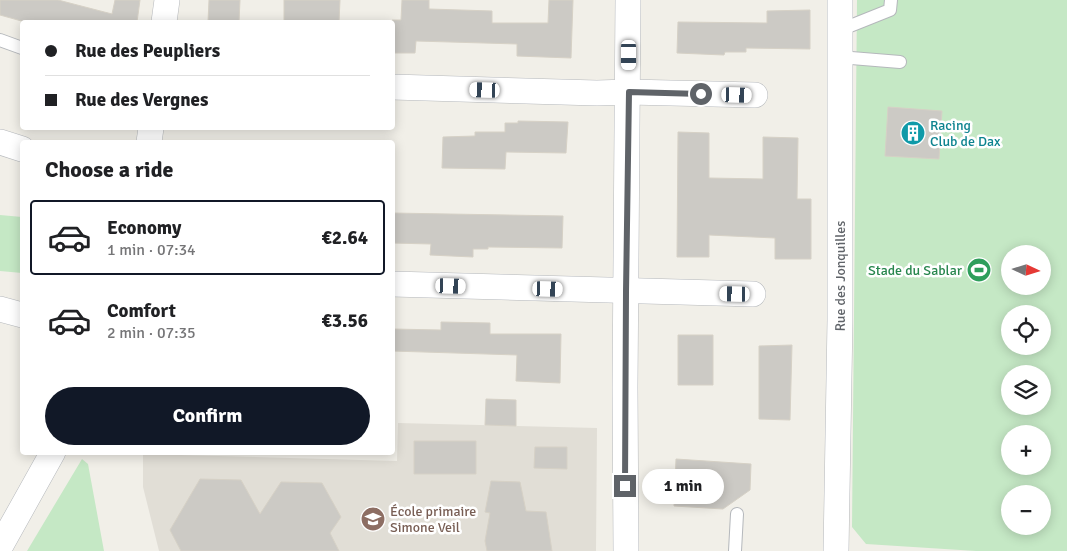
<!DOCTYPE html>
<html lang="en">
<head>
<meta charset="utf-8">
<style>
	body { margin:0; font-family:Signika,sans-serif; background:#f6f6f6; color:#202124; height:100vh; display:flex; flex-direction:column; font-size:19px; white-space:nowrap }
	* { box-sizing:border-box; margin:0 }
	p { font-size:16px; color:#757577 }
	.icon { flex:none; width:28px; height:28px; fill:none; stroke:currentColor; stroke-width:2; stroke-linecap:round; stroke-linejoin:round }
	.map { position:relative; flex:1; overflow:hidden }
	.sheet { position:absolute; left:20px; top:140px; width:375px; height:315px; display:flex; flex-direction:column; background:#fff; border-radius:5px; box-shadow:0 2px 12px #0003 }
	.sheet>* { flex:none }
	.guide { position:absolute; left:20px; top:20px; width:375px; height:110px; border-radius:5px; box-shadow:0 2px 12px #0003; display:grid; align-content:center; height:110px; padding:0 25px; background:#fff }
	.needle { width:32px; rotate:94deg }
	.tools { position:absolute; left:1001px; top:245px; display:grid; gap:10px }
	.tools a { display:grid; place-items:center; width:50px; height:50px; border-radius:50%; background:#fff; box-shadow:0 2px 12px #0003; font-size:25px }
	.end { position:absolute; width:22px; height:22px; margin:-11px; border:6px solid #5f6368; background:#fff; box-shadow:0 0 0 2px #fff }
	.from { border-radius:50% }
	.bubble { position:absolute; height:35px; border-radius:18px; background:#fff; box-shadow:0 2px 12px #0003; font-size:16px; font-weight:800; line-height:35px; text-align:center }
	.car { position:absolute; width:15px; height:30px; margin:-15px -8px; border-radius:6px; box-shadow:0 0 4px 1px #0007; background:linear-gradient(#fff 24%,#345 0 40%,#fff 0 76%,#345 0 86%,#fff 0) }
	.guide b { display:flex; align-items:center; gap:18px; height:48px; font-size:19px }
	.guide b+b { border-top:1px solid #e0e0e0 }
	.guide i { width:12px; height:12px; background:#202124 }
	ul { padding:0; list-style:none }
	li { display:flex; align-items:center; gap:15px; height:75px; margin:0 10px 8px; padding:0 15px; border:2px solid transparent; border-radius:5px }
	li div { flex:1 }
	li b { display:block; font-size:19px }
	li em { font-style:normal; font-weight:800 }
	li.current { border-color:#111827 }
	li>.icon { width:45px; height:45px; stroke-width:1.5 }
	h2 { padding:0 25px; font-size:22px; line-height:60px }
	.primary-button { display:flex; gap:10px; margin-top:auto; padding:10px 25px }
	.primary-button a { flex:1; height:58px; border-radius:30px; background:#111827; color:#fff; font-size:20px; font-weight:800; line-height:58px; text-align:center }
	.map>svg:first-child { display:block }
</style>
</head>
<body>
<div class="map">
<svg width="1067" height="551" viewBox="0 0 1067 551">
	<rect width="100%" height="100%" fill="#f1efe8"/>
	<path fill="#e1ded6" d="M398,423l199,5 -1,123h-437l-16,-64v-33l254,7z"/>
	<path fill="#c5e8c5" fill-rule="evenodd" d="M857,0h210v551h-91l-110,-7 -14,-17zM1010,254h32v32h-32zM1010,314h32v32h-32zM1010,374h32v32h-32zM1010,434h32v32h-32zM1010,494h32v32h-32z
		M0,215l22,2v56l-22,-2z
		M82,459l6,5 16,87h-77z"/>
	<path fill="#cccac5" stroke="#d6d1c6" d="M0,0h58l54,14 3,-14h25l-3,22h-112l-25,-7z
		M209,0h31l-1,22h-31z
		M284,0h56l-1,22h-55z
		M402,0h27v9l63,2v12h56l1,-23h24l-2,58 -54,-2v-12l-101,-3 -1,12h-23v-33h9z
		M810,10v39l-64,-1v4h-21l-1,3 -47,-2 1,-31 89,1v-12z
		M888,107l54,4 -3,48 -54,-3z
		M518,121l50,1 -2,31 -60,-1 -1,17 -63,-1 1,-31 32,-1v-4h30v-9h13z
		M678,132l31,1v45l54,1v-42l35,1 -1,61h14v60h-36v-21l-66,-3v22h-32z
		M392,213l171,3 -1,32 -74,-1v2h-15v8l-43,-2 1,-11 -39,-1z
		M441,322l49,1v11h71l-1,49 -44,-2 1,-26 -125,-4v-22l49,1z
		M678,335h35v50h-35z
		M792,345l-2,75 -31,-1v-73z
		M486,399l30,1v26l-31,-1z
		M414,441h62v33h-62z
		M535,447h32v22l-33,-1z
		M676,459l75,5 -1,26 -27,19 -49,-3z
		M200,479l41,1 19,34 21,-32 41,1 19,34 -11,16 9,18h-158l-11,-21z
		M491,481l29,1 6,29 20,1 6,39h-65l-2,-10 5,-28 -5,-1z"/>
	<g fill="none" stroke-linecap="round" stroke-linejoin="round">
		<defs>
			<path id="lane" d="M840,30l50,-20 1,-10
				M0,40l22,8
				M839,57l61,5
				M735,551l2,-37"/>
			<g id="street">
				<path d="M164,22l3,-22"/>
				<path d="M392,87l205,6 32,-1 126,3"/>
				<path d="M0,142l22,7"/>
				<path d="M149,142l2,-14"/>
				<path d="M392,284l361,10"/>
				<path d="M0,309l22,6"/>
				<path d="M0,547l53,-95"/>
				<path d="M626,551l-1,-164 3,-387"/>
				<path id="s1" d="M836,551l4,-231v-320"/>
			</g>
		</defs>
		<use href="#lane" stroke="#b5b8bc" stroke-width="14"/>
		<use href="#street" stroke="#b5b8bc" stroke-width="26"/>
		<use href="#lane" stroke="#fff" stroke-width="12"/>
		<use href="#street" stroke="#fff" stroke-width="25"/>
	</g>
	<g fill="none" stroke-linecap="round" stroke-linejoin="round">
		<path stroke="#5f6368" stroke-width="6" d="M625,486l1,-194 3,-200 72,2"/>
	</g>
	<defs>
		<symbol id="building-disc" viewBox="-11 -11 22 22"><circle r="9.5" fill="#0f9aa8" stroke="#fff"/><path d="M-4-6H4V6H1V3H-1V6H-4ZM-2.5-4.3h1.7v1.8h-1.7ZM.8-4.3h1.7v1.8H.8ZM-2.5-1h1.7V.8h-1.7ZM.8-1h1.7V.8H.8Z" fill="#fff"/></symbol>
		<symbol id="stadium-disc" viewBox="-11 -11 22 22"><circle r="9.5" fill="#2e9e5b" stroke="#fff"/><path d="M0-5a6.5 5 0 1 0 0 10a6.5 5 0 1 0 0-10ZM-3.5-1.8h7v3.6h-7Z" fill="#fff"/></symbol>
		<symbol id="school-disc" viewBox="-11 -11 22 22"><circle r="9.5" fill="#8d6e63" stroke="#fff"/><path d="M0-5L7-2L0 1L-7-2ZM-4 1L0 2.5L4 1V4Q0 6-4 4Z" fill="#fff"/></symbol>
	</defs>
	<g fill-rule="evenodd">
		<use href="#building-disc" x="899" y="119" width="28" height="28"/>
		<use href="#stadium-disc" x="965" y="256" width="28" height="28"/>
		<use href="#school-disc" x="359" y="505" width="28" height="28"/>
	</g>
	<g text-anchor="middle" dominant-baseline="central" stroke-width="5" stroke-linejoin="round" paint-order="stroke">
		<g font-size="14" fill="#0d838f" stroke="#fff" text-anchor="start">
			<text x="930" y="125">Racing<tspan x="930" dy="16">Club de Dax</tspan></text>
		</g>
		<g font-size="14" fill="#27864d" stroke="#fff" text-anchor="end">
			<text x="962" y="270">Stade du Sablar</text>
		</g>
		<g font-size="14" fill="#5f6368" stroke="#fff">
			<text stroke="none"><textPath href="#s1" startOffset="275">Rue des Jonquilles</textPath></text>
		</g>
		<g font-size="14" fill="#785e54" stroke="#fff" text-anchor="start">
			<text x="390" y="511">École primaire<tspan x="390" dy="16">Simone Veil</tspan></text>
		</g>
	</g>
</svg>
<div class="tools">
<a><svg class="needle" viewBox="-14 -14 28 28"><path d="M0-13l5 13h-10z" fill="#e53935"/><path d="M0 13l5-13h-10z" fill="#757577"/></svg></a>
<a><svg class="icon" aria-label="locate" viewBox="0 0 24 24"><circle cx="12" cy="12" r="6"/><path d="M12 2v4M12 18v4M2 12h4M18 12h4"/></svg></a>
<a><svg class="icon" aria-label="layers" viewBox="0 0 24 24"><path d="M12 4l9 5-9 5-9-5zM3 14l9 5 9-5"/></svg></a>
<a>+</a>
<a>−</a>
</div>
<i class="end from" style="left:701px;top:94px"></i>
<i class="end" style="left:625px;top:486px"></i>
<div class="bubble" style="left:642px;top:469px;width:82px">1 min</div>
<i class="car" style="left:629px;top:55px;rotate:180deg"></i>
<i class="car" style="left:485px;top:90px;rotate:272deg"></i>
<i class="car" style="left:737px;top:95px;rotate:92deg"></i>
<i class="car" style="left:451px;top:286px;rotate:92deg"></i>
<i class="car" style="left:548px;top:289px;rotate:92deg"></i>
<i class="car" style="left:735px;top:294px;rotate:271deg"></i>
<div class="guide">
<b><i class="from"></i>Rue des Peupliers</b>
<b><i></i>Rue des Vergnes</b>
</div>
<section class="sheet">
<h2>Choose a ride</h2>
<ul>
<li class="current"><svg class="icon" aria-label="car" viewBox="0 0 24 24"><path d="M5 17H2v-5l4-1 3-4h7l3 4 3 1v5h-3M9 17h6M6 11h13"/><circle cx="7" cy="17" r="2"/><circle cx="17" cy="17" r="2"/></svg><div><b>Economy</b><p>1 min · 07:34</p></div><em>€2.64</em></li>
<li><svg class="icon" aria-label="car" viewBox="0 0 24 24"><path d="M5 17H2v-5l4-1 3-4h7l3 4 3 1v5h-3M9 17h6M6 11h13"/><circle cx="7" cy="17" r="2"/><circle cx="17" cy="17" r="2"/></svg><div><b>Comfort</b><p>2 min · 07:35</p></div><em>€3.56</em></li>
</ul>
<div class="primary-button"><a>Confirm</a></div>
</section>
</div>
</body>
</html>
